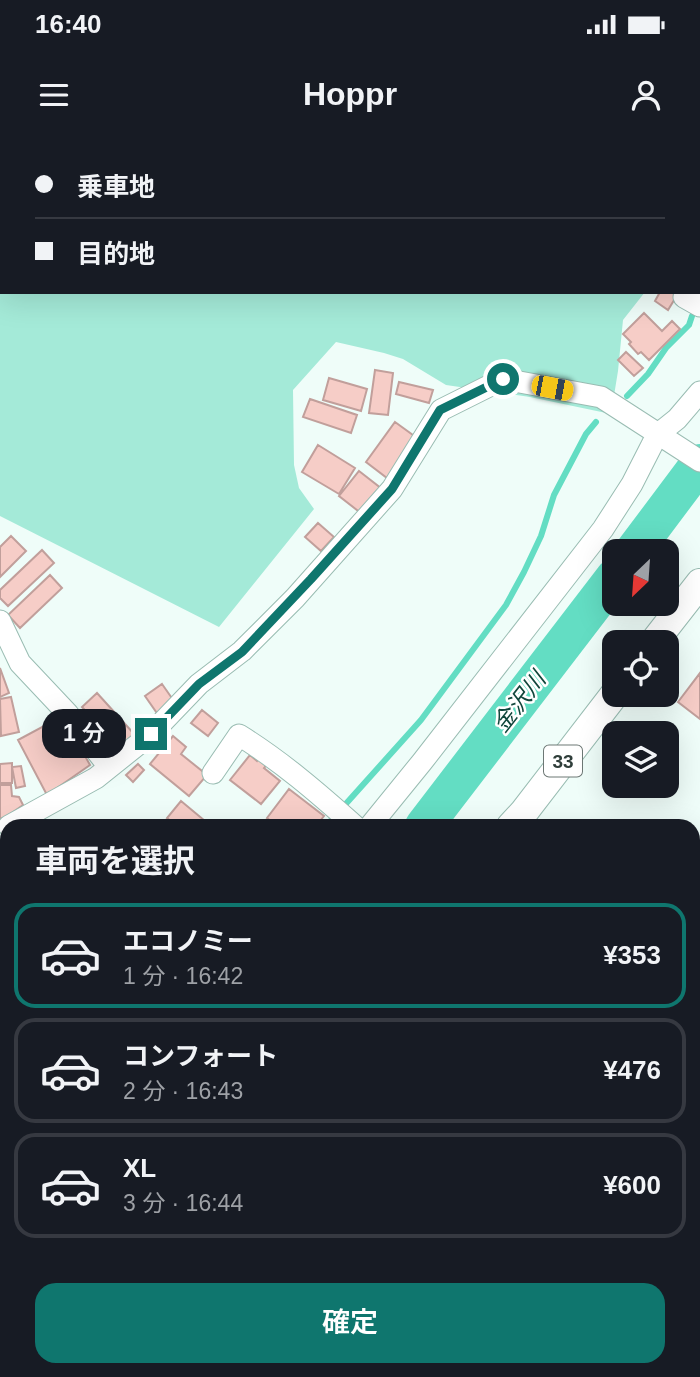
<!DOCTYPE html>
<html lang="ja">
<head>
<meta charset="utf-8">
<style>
	body { margin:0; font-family:Arial,"Noto Sans JP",sans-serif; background:#20242c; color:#f1f3f6; height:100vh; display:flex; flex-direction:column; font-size:26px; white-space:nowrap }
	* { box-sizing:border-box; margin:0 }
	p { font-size:23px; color:#9ea1a6 }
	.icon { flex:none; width:38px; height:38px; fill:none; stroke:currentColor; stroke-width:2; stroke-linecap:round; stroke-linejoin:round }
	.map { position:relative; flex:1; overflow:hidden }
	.drawer { position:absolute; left:0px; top:679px; width:700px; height:558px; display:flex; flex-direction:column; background:#171b24; border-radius:21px 21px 0 0; box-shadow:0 7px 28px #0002 }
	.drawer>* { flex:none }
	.banner { position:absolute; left:0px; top:0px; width:700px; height:154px; box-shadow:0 7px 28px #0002; display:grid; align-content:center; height:154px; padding:0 35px; background:#171b24 }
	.needle { width:46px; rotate:205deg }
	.controls { position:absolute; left:602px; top:399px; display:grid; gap:14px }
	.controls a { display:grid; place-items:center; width:77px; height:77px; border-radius:14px; background:#171b24; box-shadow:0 7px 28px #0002; font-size:35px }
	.end { position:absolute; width:32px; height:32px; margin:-16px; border:9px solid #0f766e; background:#fff; box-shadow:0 0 0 4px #fff }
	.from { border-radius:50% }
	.bubble { position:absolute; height:49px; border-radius:21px; background:#171b24; box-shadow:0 7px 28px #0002; font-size:23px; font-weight:600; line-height:49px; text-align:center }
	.car { position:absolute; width:21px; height:42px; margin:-21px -10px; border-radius:9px; box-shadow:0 0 5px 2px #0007; background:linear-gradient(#f5c518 24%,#345 0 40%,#f5c518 0 76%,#345 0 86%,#f5c518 0) }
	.banner b { display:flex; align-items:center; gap:24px; height:66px; font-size:26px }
	.banner b+b { border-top:2px solid #363941 }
	.banner i { width:18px; height:18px; background:#f1f3f6 }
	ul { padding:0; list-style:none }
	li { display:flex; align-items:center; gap:21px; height:105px; margin:0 14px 10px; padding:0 21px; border:4px solid #363941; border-radius:21px }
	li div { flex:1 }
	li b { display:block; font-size:26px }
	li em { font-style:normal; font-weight:600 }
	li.on { border-color:#0f766e }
	li>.icon { width:63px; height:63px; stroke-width:1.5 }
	h2 { padding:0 35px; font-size:32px; line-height:84px }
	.cta { display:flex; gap:14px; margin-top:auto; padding:14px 35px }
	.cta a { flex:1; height:80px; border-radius:21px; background:#0f766e; color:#fff; font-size:28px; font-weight:600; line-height:80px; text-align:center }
	.status { display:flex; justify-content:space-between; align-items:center; height:49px; padding:0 35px; background:#171b24; direction:ltr }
	.status svg { height:19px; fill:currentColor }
	header { display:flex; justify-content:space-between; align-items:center; height:91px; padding:0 35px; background:#171b24; font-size:32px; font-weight:600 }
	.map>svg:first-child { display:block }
</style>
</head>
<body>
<div class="status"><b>16:40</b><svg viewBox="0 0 49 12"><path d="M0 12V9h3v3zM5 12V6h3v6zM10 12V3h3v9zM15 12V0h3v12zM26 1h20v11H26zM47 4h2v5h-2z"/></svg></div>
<header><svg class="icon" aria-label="menu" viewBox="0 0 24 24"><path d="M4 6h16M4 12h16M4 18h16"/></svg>Hoppr<svg class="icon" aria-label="person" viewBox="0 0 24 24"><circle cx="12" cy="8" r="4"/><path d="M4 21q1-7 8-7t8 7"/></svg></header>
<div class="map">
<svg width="700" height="1237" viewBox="0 0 700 1237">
	<rect width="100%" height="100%" fill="#effdf9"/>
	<path fill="#a4ead8" d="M0,0h671v2h-669v150h643l-22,28 -5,51 -7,43 -81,-17 -84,-12 -43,-26 -19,-6 -48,-11 -43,48 1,75 5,23 15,21 -95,118 -219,-111z
		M53,1230h79l6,7h-89z"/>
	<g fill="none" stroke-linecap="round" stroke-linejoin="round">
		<path stroke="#63ddc3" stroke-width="6" d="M627,256l21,-22 18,-26 23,-23 3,-9
			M326,686l95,-106 85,-115 18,-33 17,-36 13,-41 32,-61 10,-12
			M0,1085l3,-1"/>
		<path stroke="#63ddc3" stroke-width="38" d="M634,411l66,-88
			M424,686l190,-248
			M3,1084l4,-2"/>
	</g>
	<path fill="#f6cdc7" stroke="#c19f9b" stroke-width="2" d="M676,0h24v47h-2v-45h-22z
		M698,78l2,1v40l-2,-1z
		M660,152h19l-11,18 -13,-9z
		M644,173l18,18 10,-10 8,8 -31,31 -8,-8 -3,2 -9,-10 2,-2 -8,-8z
		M626,212l17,16 -9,8 -16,-16z
		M375,230l18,3 -5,42 -19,-2z
		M329,238l38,11 -6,22 -38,-11z
		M399,242l34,8 -4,13 -33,-9z
		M310,259l47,16 -6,18 -48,-16z
		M395,282l22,16 -30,40 -21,-16z
		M318,305l37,23 -16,26 -37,-22z
		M359,331l23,18 -20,25 -23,-18z
		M318,383l16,14 -13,14 -16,-14z
		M11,396l15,15 -26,26v-30z
		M42,410l12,13 -46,43 -8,-8v-8z
		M50,435l12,13 -42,40 -12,-13z
		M0,528l9,25 -9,4z
		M700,533v46l-22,-17z
		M162,544l14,20 -17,12 -14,-20z
		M97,553l38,42 -21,19 -28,-31 7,-4 -11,-12z
		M11,557l8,35 -18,4 -1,-37z
		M202,570l16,13 -10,13 -17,-13z
		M55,580l11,22 9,-4 15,27 -43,30 -29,-55z
		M173,596l13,11 -5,7 26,21 -18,21 -39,-32z
		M250,615l7,6 4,-5 8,6 -5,6 16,13 -19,23 -31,-24z
		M12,623v20h-12v-19z
		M138,624l6,6 -11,12 -7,-7z
		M21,626l4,20 -9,2 -4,-21z
		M0,645h11l1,11 7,1 4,8 -21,15 -2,-3z
		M289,649l35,27 -8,10h-39l-10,-8z
		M181,661l30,25h-34l-10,-8z
		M700,1122v19l-7,-14v-2z
		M573,1230h10l4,7h-10z"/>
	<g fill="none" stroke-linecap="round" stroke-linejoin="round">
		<defs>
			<path id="minor" d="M684,157l16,9
				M0,481l20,42 48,51 41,53
				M213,633l26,-38c42,26 79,58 116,91
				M9,686l87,-48 55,-44 48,-50 43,-33 53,-53 97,-109 49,-79 62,-31 98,18 99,64
				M370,686l52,-64 181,-233 29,-45 25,-49 20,-16 23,-27
				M693,1078l7,-4
				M0,1113h7
				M693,1212l7,13
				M167,1230l6,7
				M608,1233l4,-3
				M399,1237l12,-7"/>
			<path id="major" d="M654,502l46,-59
				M511,686l13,-14 90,-117
				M18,1237l5,-7"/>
		</defs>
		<use href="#minor" stroke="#99bcb2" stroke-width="23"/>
		<use href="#major" stroke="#99bcb2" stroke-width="30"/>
		<use href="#minor" stroke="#fff" stroke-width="21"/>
		<use href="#major" stroke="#fff" stroke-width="28"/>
	</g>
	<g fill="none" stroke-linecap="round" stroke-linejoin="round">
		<path stroke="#0f766e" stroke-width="9" d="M151,594l48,-50 43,-32 69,-73 81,-90 48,-79 63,-31"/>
	</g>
	<g text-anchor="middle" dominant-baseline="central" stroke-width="5" stroke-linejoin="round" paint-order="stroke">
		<rect fill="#fff" stroke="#6d7875" stroke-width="2" x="544" y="605.5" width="38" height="31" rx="5"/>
		<g font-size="19" font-weight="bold" fill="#2f3e3a">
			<text x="563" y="621">33</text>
		</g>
		<g font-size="23" font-style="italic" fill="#10463b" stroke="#fff">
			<text transform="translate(519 562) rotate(-52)">金沢川</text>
		</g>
	</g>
</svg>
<div class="controls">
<a><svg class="needle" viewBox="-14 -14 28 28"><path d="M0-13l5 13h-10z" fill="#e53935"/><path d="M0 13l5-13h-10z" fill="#9ea1a6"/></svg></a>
<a><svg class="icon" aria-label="locate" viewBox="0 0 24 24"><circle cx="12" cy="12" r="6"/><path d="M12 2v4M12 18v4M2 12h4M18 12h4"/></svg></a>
<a><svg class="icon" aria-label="layers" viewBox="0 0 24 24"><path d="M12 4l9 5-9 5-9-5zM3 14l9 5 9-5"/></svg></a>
</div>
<i class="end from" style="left:503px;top:239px"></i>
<i class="end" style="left:151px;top:594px"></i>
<div class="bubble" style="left:42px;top:569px;width:84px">1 分</div>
<i class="car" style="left:552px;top:248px;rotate:101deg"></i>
<div class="banner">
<b><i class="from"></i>乗車地</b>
<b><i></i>目的地</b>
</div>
<section class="drawer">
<h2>車両を選択</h2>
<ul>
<li class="on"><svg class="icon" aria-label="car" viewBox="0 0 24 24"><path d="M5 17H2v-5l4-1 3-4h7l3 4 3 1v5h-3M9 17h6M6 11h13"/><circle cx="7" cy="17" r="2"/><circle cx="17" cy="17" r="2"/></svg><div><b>エコノミー</b><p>1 分 · 16:42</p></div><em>¥353</em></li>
<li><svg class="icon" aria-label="car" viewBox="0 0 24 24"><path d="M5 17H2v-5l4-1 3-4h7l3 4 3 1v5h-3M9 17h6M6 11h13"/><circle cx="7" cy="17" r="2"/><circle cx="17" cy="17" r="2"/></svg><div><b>コンフォート</b><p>2 分 · 16:43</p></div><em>¥476</em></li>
<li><svg class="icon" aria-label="car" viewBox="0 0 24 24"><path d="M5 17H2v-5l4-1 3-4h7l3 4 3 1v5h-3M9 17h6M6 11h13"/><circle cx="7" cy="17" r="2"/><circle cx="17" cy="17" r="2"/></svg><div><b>XL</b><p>3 分 · 16:44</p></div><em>¥600</em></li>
</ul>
<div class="cta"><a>確定</a></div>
</section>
</div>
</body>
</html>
